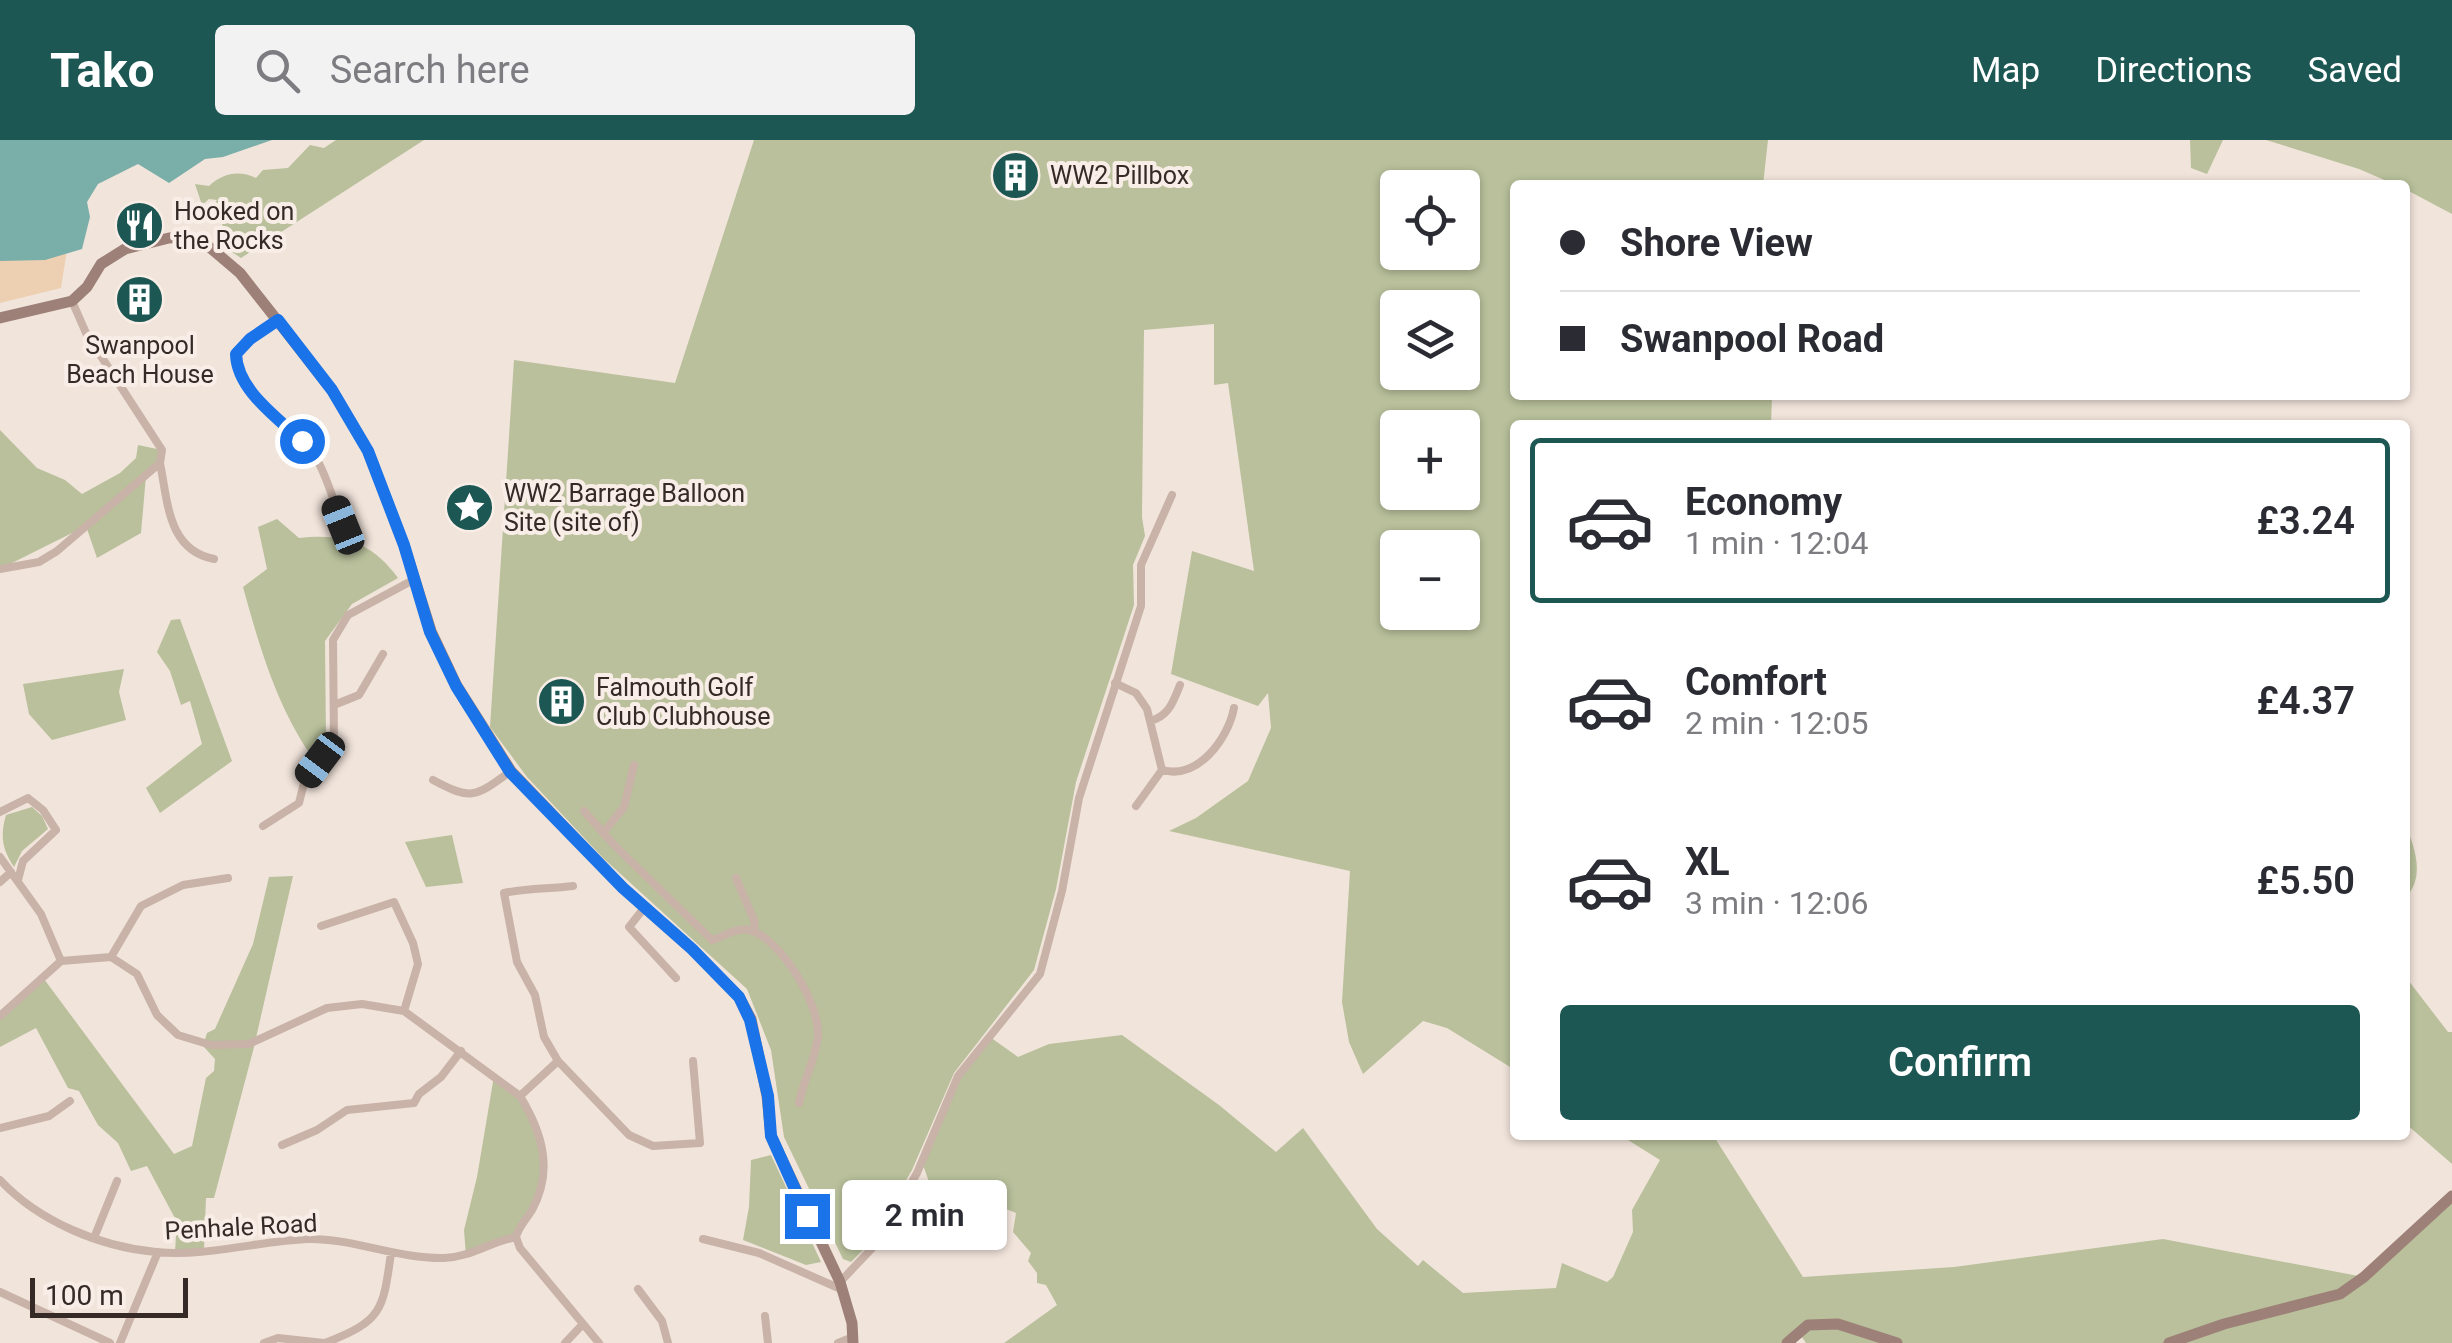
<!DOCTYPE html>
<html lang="en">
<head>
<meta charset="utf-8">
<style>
	body { margin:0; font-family:Roboto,sans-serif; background:#f2f2f3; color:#2b2b33; height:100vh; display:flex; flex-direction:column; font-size:38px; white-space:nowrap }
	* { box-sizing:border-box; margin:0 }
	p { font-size:32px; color:#7c7c81 }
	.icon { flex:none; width:55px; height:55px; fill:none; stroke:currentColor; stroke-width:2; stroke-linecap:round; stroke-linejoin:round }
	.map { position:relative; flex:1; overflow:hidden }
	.sheet { position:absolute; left:1510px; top:280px; width:900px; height:720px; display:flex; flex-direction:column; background:#fff; border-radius:10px; box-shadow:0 2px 8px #0004 }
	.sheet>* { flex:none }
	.banner { position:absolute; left:1510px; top:40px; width:900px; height:220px; border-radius:10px; box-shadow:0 2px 8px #0004; display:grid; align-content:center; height:220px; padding:0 50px; background:#fff }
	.fabs { position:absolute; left:1380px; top:30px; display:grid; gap:20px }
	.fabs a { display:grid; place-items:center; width:100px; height:100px; border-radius:10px; background:#fff; box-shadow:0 2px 8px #0004; font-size:50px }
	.scale { position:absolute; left:30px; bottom:25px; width:158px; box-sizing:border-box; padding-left:10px; border:5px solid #362a27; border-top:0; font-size:28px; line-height:35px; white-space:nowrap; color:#362a27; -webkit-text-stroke:8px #f9eee7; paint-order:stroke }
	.end { position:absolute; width:45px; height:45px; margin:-22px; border:12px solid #1a73e8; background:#fff; box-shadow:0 0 0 5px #fff }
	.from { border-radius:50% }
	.bubble { position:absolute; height:70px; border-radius:10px; background:#fff; box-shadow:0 2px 8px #0004; font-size:32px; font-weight:600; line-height:70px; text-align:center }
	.car { position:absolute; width:30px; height:60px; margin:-30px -15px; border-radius:12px; box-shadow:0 0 8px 2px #0007; background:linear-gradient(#222 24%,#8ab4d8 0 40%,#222 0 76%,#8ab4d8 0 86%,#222 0) }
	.banner b { display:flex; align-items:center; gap:35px; height:95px; font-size:38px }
	.banner b+b { border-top:2px solid #e1e1e2 }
	.banner i { width:25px; height:25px; background:#2b2b33 }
	ul { padding:18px 0 0; list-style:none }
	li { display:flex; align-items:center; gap:30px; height:165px; margin:0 20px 15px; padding:0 30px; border:5px solid transparent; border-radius:10px }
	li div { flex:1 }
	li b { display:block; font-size:38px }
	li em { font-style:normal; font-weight:600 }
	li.current { border-color:#1d5753 }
	li>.icon { width:90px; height:90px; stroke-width:1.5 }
	.cta { display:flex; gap:20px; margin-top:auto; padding:20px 50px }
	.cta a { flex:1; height:115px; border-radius:10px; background:#1d5753; color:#fff; font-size:40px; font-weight:600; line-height:115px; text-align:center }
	header { display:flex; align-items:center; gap:60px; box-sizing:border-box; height:140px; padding:0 50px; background:#1d5753; color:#fff }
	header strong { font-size:48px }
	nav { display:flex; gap:55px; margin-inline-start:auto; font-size:35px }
	.search { width:700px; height:90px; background:#f2f2f3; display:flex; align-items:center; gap:25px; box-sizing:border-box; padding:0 35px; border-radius:10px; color:#7c7c81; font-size:38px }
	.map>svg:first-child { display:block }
</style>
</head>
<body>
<header>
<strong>Tako</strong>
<div class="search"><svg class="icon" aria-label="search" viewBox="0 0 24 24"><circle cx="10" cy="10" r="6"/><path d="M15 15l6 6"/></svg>Search here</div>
<nav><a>Map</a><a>Directions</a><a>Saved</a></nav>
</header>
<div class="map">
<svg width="2452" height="1203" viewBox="0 0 2452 1203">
	<rect width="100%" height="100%" fill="#f1e4db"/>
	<path fill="#b9c09b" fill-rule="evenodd" d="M336,0h88l-183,118 -27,-18 9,-14 -10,-19 4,-7 -8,-1 -7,6 -7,-21 14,2c14,-13 30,-16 47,-8l7,-8 25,-2 22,-23 14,3z
		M754,0h1014l-5,45h-248v210h257l-1,30h-256v645l-68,-42 -24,-7 -60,53 -14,-32 -7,-40 8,-131 -181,-40 27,-13 52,-37 23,-53 -3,-35 -10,13 -87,-32 21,-123 62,20 -26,-188 -14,2v-61l-70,6 -2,187 3,19 -12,29 1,40 -58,177 -20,107 -22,81 -80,103 -42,97 -42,73 -19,19 -8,-3 -59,-122 -13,-87 -24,-61 -144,-131 -76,-81 -37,-50 24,-367 161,23zM1398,48h64v64h-64zM1398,168h64v64h-64zM1398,288h64v64h-64zM1398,408h64v64h-64z
		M2190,0h33l-16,34 -16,-6z
		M2266,0h186v74l-47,-25v-4h-9l-37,-16z
		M0,290l37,38 28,12 17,14 38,-21 16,-15 2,-13 24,5 -2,13 -14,13 -5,57 -44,25 -11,-32 -86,43z
		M277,379l22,19c44,-5 73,4 99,40l-46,26 -27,37 1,97 -16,16c-34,-50 -51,-109 -67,-167l24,-18 -9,-42z
		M180,479l52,142 -72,52 -14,-25 56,-44 -12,-43 -9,4 -11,-34 -13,-19 14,-32z
		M124,529l-5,23 7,28 -74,20 -23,-26 -6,-30z
		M32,667l10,9 6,13 -26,22 -8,16c-12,-18 -14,-31 -8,-52z
		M2405,685c11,23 20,54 0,73z
		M452,695l11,48 -37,4 -21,-45z
		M293,736l-40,175 -39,147h-8l-2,51 -29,2 2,-29 -30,-56 -16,5 -13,-28 -20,-18 -19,-34 -11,-3 -32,-60 -36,19v-27l44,-41 130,175 18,-8 14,-68 8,-7 1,-12 -12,-13 4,-13 8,-4 38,-85 16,-67z
		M2405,836l43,56h4v132l-47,-41z
		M1122,895l97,70 57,47 27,-24 74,101 41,37 5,-6 40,33 93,-5 6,-25 45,19 6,-5 20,-45 -1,-22 28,-50 -40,-25h93l90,142 151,-10 209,-28 201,38 88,-81v147h-646l-7,-10 9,-9 -22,19h-782l53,-38 -11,-20 -9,-2v-10l-9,-12 3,-8 -18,-21 3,-19 -65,-26 -10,2 -12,-7 -7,-20 36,-86 32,-39 28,20 31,-13z
		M494,936l26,20 22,45 1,37 -27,59 -50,19 -2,-26 13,-53z
		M771,1015l50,107 -15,3 -63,-25 6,-33 2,-47z"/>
	<path fill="#edd0b2" d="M0,73l70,18 -9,57 -61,15z"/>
	<path fill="#7aaea9" d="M0,0h272l-49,17 -18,2 -36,24 -31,-19 -40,20 -11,18 3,15 -8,32 -37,11 -45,1z"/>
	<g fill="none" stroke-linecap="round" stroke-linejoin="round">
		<path stroke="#c9b2a7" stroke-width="8" d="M277,180l-27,19 -14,14c1,47 58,68 80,105 12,20 18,46 27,67
			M160,323c8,40 8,87 54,96
			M0,429l39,-7 18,-11 103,-88 2,-13 -76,-117 -14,-32
			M1115,543l21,10 11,16 15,61c36,10 66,-31 72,-62
			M334,565l25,-10 24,-41
			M1150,581c19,-5 23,-19 30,-36
			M433,640c39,21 42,17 78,-9
			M1136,666l26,-36
			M584,671l30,34 98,95c11,-3 25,-13 37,-10 31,7 71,74 69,106 -2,22 -15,45 -19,67
			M0,672l28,-14 15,12 13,20 -33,31 -5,19
			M263,686l36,-23 6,-24 29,-37 -1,-102 15,-25 67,-36
			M603,693l21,-26 10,-42
			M0,717l41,57 20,47
			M736,738l18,42 1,12
			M0,742l11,-10
			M644,768l-15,19 47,51
			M321,786l73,-24 19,41 5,21 -14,47
			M111,817l30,-51 42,-21 45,-7
			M61,821l50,-4 26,17 20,41 21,20 33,10 38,-1 78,-36 35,-4 42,7 116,85c22,36 34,74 12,114 -6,10 -13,16 -16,27
			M0,876l61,-55
			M558,921l-14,-24 -9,-42 -18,-33 -13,-69c24,-5 45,-4 69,-7
			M520,956l38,-35 71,74 24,11 47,-3 -7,-82
			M0,988l49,-12 21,-15
			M282,1005l35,-15 30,-20 67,-7 5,-9 22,-17 20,-26
			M0,1040c38,41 100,67 156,72 50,5 102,-11 152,-13 44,-1 90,20 136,19 27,-1 46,-16 72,-21
			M516,1097l4,11 79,95
			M94,1098l23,-57
			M703,1099l56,14 84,37
			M840,1142l37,-39 40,-70 41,-97 82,-102 22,-83 17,-93 62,-192v-41l31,-70
			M638,1149l24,32 6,22
			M0,1152l110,51
			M765,1176l3,27
			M120,1203l38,-91
			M264,1203l14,-5 46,5
			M325,1203c57,-22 58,-32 66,-90
			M565,1203l18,-19
			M838,1203l15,-6"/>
		<path stroke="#9d8178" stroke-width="11" d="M0,178l72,-17 15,-14 14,-23 24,-15 44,-11 19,-1 19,8 33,28 92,117 36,61 36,94 27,86 26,55 54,85 112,117 69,61 47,48 12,22 16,77 4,40 69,146 12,41 1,20
			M1787,1203l21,-18 30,-1 59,19
			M2169,1203l55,-19 116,-30 24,-17 88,-81"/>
	</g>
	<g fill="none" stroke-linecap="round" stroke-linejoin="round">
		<path stroke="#1a73e8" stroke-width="12" d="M302,301c-25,-24 -65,-51 -66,-87l14,-15 28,-19 54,70 36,61 36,94 26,87 26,54 54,86 113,116 69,61 47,48 11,23 18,76 3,40 36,80"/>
	</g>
	<defs>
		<symbol id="building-disc" viewBox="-11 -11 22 22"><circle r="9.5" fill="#1d5753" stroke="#f9eee7"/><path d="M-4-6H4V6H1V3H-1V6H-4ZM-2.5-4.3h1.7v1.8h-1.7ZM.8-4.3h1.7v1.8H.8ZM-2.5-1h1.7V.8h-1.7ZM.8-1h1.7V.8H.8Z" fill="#fff"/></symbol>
		<symbol id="restaurant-disc" viewBox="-11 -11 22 22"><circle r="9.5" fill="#1d5753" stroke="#f9eee7"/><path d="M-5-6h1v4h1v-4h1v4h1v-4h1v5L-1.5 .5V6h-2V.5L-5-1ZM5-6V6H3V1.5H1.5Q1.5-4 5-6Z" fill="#fff"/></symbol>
		<symbol id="sight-disc" viewBox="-11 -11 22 22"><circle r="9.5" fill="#1d5753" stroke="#f9eee7"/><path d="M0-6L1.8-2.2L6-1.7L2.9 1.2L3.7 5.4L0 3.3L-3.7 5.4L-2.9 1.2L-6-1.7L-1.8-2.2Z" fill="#fff"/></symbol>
	</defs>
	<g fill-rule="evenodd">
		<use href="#building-disc" x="988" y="8" width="55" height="55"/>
		<use href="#restaurant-disc" x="112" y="58" width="55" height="55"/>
		<use href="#building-disc" x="112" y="132" width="55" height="55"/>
		<use href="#sight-disc" x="442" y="340" width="55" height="55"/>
		<use href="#building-disc" x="534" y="534" width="55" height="55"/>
	</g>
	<g text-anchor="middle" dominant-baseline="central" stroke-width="8" stroke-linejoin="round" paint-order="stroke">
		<g font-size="25" fill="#362a27" stroke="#f9eee7" text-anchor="start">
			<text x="1050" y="35">WW2 Pillbox</text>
			<text x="174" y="71">Hooked on<tspan x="174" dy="29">the Rocks</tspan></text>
			<text x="140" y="205" text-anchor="middle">Swanpool<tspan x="140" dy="29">Beach House</tspan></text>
			<text x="504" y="353">WW2 Barrage Balloon<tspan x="504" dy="29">Site (site of)</tspan></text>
			<text x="596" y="547">Falmouth Golf<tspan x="596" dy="29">Club Clubhouse</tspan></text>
		</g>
		<g font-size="25" fill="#362a27" stroke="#f9eee7">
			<text transform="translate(241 1087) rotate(-3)">Penhale Road</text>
		</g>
	</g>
</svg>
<div class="fabs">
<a><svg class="icon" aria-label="locate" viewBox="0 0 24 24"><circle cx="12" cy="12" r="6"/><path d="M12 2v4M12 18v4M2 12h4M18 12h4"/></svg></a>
<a><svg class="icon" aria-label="layers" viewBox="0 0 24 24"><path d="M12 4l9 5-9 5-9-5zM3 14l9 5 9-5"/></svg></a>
<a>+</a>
<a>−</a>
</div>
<div class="scale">100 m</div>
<i class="end from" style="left:302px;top:301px"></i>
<i class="end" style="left:807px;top:1076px"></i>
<div class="bubble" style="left:842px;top:1040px;width:165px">2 min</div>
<i class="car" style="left:343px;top:385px;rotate:338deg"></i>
<i class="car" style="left:320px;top:620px;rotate:217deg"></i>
<div class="banner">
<b><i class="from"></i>Shore View</b>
<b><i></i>Swanpool Road</b>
</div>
<section class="sheet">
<ul>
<li class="current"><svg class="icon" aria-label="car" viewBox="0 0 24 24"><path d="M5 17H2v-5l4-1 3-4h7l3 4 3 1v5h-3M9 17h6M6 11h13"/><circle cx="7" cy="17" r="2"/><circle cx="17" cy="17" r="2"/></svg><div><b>Economy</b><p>1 min · 12:04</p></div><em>£3.24</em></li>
<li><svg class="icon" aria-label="car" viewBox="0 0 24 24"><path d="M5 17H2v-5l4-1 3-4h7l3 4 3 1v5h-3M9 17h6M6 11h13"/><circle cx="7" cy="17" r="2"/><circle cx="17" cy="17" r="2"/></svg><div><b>Comfort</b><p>2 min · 12:05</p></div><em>£4.37</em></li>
<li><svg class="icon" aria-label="car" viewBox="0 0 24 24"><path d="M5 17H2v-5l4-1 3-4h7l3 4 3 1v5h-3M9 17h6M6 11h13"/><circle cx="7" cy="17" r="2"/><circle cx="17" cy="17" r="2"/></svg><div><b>XL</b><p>3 min · 12:06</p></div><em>£5.50</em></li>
</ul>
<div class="cta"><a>Confirm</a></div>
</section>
</div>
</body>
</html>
